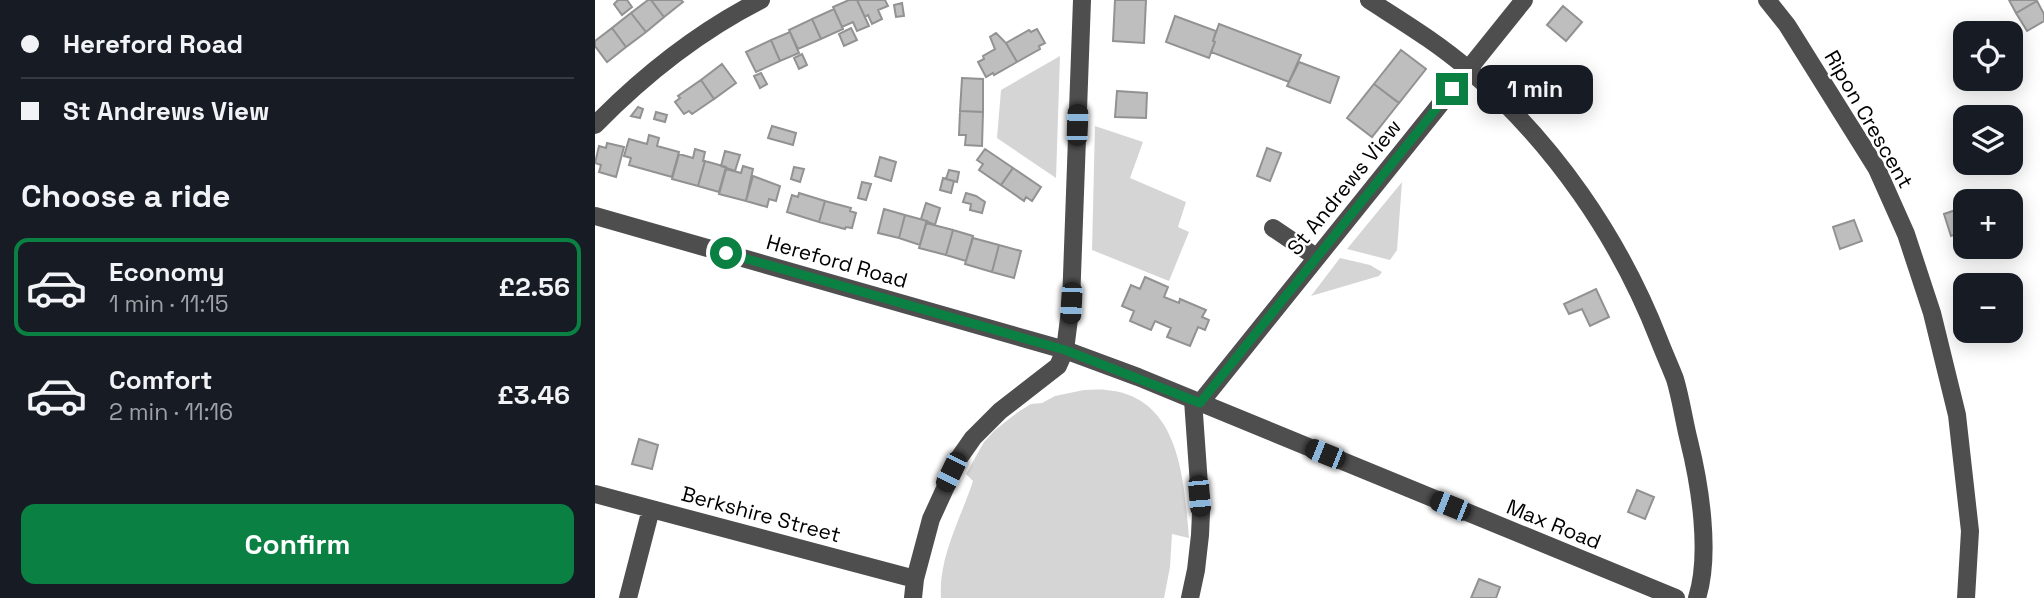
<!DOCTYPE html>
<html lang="en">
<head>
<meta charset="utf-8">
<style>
	body { margin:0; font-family:"Space Grotesk",sans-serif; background:#20242c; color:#f1f3f6; height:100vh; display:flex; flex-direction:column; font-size:26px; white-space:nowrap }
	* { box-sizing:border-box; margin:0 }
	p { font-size:23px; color:#9ea1a6 }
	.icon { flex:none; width:38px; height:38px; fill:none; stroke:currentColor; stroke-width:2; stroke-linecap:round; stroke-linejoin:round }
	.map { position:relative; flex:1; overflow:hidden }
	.sheet { display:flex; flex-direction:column; background:#171b24; width:595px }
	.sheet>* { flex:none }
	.banner { display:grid; align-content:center; height:154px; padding:0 21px; background:#171b24 }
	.buttons { position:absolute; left:1358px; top:21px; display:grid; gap:14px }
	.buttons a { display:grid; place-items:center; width:70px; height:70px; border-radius:14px; background:#171b24; box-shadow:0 4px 18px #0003; font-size:35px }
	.end { position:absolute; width:32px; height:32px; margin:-16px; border:9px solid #0b8043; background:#fff; box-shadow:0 0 0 4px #fff }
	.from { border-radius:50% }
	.bubble { position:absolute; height:49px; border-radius:14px; background:#171b24; box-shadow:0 4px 18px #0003; font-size:23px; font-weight:700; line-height:49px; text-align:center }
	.car { position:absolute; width:21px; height:42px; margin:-21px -10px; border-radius:9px; box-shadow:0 0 5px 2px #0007; background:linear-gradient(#222 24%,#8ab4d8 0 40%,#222 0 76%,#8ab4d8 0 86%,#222 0) }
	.banner b { display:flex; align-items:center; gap:24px; height:66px; font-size:26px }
	.banner b+b { border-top:2px solid #363941 }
	.banner i { width:18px; height:18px; background:#f1f3f6 }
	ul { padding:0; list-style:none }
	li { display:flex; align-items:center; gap:21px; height:98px; margin:0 14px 10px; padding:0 7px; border:4px solid transparent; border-radius:14px }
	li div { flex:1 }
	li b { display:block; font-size:26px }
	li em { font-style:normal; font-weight:700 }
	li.active { border-color:#0b8043 }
	li>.icon { width:63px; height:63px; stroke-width:1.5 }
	h2 { padding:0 21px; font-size:32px; line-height:84px }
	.primary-button { display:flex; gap:14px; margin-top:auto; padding:14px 21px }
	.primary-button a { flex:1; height:80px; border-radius:14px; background:#0b8043; color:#fff; font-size:28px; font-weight:700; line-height:80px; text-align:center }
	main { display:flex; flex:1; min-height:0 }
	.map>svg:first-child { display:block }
</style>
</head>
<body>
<main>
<section class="sheet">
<div class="banner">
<b><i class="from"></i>Hereford Road</b>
<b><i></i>St Andrews View</b>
</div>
<h2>Choose a ride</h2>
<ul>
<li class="active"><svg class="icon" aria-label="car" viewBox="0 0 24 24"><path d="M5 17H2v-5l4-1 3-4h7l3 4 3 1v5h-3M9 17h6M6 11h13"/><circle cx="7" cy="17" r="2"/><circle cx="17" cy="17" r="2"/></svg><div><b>Economy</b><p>1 min · 11:15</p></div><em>£2.56</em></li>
<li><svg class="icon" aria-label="car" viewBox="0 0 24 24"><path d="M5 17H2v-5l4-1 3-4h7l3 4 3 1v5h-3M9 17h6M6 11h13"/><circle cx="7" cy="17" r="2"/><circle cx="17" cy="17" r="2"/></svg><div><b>Comfort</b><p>2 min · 11:16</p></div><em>£3.46</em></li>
</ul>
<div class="primary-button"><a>Confirm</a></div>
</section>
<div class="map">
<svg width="1449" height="598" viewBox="0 0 1449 598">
	<rect width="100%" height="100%" fill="#fff"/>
	<path fill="#d5d5d5" d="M465,56l-4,122 -59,-40 4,-48z
		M500,126l48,16 -13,36 56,24 -8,25 11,5 -20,49 -77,-31z
		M807,182l-5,68 -7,10 -43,-11z
		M745,258l30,7 12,7 -3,4 -68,20z
		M489,390c7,0 15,-1 22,0 75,6 78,92 83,148l-17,-4 -2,33 -6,31h-223c-3,-40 20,-80 32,-117l-7,-7 18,-32 11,-12 23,-18 13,-8 11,-1 13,-7z"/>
	<path fill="#bebebe" stroke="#929292" stroke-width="2" d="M23,0h9l5,7 -10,8 -8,-11z
		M53,0h3l13,17 -18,15 -15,-19z
		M56,0h30l2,2 -19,15z
		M254,0h8l12,26 -12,5 -4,-9 -11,5 -9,-20z
		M262,0h28l3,6 -10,4 4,9 -10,5 -4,-9 -3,2z
		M520,0h31l-2,43 -31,-2z
		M1414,0h27l1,1 -21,12z
		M1442,1l7,13v7l-17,10 -11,-18z
		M307,3l2,13 -8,1 -2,-12z
		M968,6l19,16 -16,19 -19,-16z
		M239,9l9,20 -22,10 -9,-20z
		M36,13l15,19 -20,15 -14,-19z
		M580,16l41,15 -3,10 2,1 -6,16 -43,-16z
		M217,19l9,20 -23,10 -9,-19z
		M624,24l82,31 -12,27 -78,-30 4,-10 -2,-1z
		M17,28l14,19 -19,15 -12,-16v-5z
		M256,28l6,12 -13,6 -5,-12z
		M442,29l8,14 -6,3 1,3 -23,13 -11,-19 23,-13 2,2z
		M195,32l9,21 -19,8 -9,-21z
		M401,33l10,10 11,19 -23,13 -1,-2 -7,4 -8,-15 6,-3 -1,-3 12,-7 -5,-12z
		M176,40l9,21 -24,11 -10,-20z
		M806,50l25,19 -27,34 -25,-19z
		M207,54l5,11 -8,4 -5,-11z
		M704,62l40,15 -9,26 -43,-17z
		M127,64l14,19 -22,16 -13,-19z
		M166,73l6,11 -7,4 -6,-12z
		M367,78l21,1v33l-23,-1z
		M106,80l13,19 -22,15 -3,-3 -5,3 -9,-12 5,-4 -2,-2z
		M779,84l25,19 -27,34 -25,-19z
		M522,91l30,2 -1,25 -31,-1z
		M43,107l5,2 -3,9 -9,-2z
		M365,111l23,1 -1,34 -17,-1 1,-10h-7z
		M61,112l11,3 -2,7 -11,-3z
		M177,126l24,7 -3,12 -25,-7z
		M54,135l10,3 -2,8 22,6 -7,25 -43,-12 2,-7 -7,-2 5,-17 18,5z
		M12,143l17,4 -8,30 -17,-5 2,-7 -6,-2 4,-17 7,2z
		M672,148l14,5 -11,28 -13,-5z
		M100,149l10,3 -2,9h2l-7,25 -26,-7 7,-25 14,4z
		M390,149l28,19 -12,17 -22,-15 4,-6 -6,-4z
		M130,151l15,4 -5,16 -14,-5z
		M285,157l16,5 -5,19 -16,-5z
		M110,161l21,6 -7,25 -21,-6z
		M148,166l10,3 -7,32 -27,-7 7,-25 15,4z
		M199,167l10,2 -4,13 -9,-3z
		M418,168l28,19 -9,14 -6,-4 -2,4 -23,-16z
		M354,170l10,2 -2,10 -11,-3z
		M158,176l27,10 -4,15 -7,-2 -2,8 -21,-6z
		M348,178l11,3 -3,12 -11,-3z
		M267,182l9,2 -5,16 -8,-2z
		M204,193l26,8 -6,21 -32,-10 5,-17 6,2z
		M371,193l10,3 9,6 -3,11 -12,-3 1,-6 -8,-2z
		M230,201l26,7 -1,3 6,2 -4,15 -6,-1 -1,2 -26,-7z
		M331,203l14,5 -5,17 -14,-6z
		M1370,207v24l-14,5 -7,-22z
		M289,209l21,6 -6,23 -21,-5z
		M310,215l22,6 -7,24 -21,-7z
		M1259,220l8,21 -22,8 -7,-22z
		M331,223l27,7 -7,25 -27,-7z
		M358,230l20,6 -7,25 -20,-6z
		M378,238l26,7 -7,27 -27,-8z
		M404,245l22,6 -7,27 -22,-6z
		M550,277l23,10 -4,10 15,6 1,-4 26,11 -4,7 7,3 -4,10 -7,-3 -8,19 -23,-9 4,-9 -16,-7 -4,9 -21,-9 4,-10 -12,-5 9,-21 9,4z
		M1001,289l13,28 -19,9 -8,-17 -13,5 -5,-10z
		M44,439l19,6 -6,24 -20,-5z
		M1042,490l17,7 -9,22 -17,-7z
		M884,579l21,8 -4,11h-25z"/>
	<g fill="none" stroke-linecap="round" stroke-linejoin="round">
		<path stroke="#4e4e4e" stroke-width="18" d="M774,0c34,22 69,43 100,70 84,72 150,167 190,270 5,13 11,26 16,39 6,20 9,42 14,62 11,44 22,113 8,157
			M1172,0l20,25 90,144 29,65 26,79 25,102 13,116 -4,67
			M0,125c49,-50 103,-93 166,-125
			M0,216l470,134 73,27 538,221
			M678,228l43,29
			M605,403l324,-403
			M0,494l320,85
			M33,598l23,-89
			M318,598l2,-19 16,-60 28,-61 14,-20 27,-27 58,-45 7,-16 6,-47 11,-303
			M595,598l6,-28 4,-35 1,-22 -8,-113"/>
	</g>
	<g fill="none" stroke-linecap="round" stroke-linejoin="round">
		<path stroke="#0b8043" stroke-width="9" d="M131,253l339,97 135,53 252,-314"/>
	</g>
	<g text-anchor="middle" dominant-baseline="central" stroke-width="5" stroke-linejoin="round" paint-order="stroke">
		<g font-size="21" fill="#000" stroke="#fff">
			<text transform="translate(1274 119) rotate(60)">Ripon Crescent</text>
			<text transform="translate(749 187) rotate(-51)">St Andrews View</text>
			<text transform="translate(242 261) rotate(16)">Hereford Road</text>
			<text transform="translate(166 514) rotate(15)">Berkshire Street</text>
			<text transform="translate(959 524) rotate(22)">Max Road</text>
		</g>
	</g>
</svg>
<div class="buttons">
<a><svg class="icon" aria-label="locate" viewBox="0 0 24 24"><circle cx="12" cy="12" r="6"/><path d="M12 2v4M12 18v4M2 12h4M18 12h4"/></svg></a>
<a><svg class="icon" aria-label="layers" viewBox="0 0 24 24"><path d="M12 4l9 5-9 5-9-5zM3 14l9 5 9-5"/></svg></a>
<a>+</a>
<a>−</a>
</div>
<i class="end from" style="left:131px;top:253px"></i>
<i class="end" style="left:857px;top:89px"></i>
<div class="bubble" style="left:882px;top:65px;width:116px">1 min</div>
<i class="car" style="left:482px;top:125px;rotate:2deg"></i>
<i class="car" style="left:476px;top:303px;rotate:183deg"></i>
<i class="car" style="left:730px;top:454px;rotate:292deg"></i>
<i class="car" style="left:356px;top:472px;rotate:206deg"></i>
<i class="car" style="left:604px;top:496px;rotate:175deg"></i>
<i class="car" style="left:855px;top:506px;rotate:292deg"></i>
</div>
</main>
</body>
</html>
